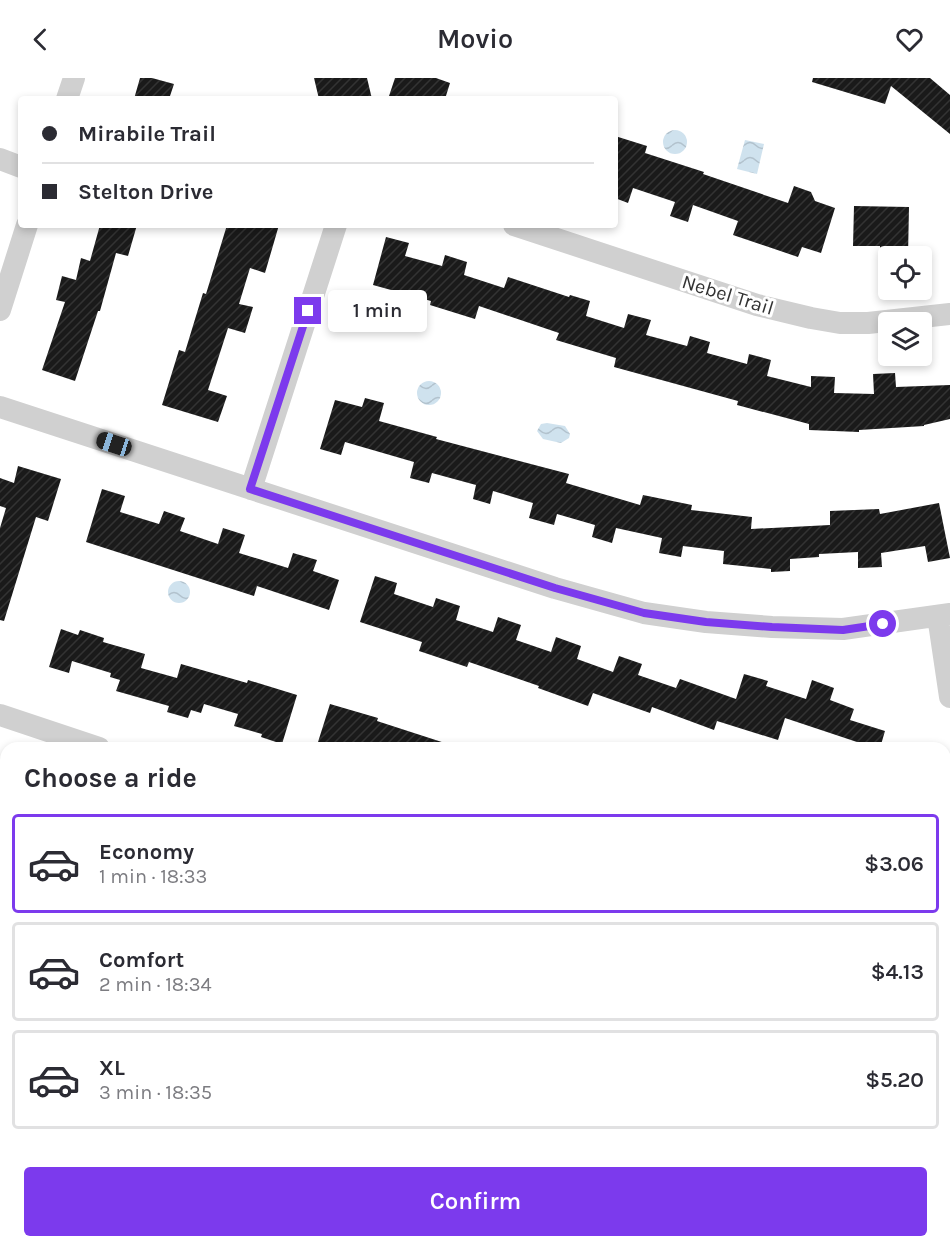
<!DOCTYPE html>
<html lang="en">
<head>
<meta charset="utf-8">
<style>
	body { margin:0; font-family:Karla,sans-serif; background:#f2f2f3; color:#2b2b33; height:100vh; display:flex; flex-direction:column; font-size:22px; white-space:nowrap }
	* { box-sizing:border-box; margin:0 }
	p { font-size:20px; color:#7c7c81 }
	.icon { flex:none; width:33px; height:33px; fill:none; stroke:currentColor; stroke-width:2; stroke-linecap:round; stroke-linejoin:round }
	.map { position:relative; flex:1; overflow:hidden }
	.details { position:absolute; left:0px; top:664px; width:951px; height:506px; display:flex; flex-direction:column; background:#fff; border-radius:18px 18px 0 0; box-shadow:0 3px 9px #0003 }
	.details>* { flex:none }
	.top-card { position:absolute; left:18px; top:18px; width:600px; height:132px; border-radius:6px; box-shadow:0 3px 9px #0003; display:grid; align-content:center; height:132px; padding:0 24px; background:#fff }
	.fabs { position:absolute; left:878px; top:168px; display:grid; gap:12px }
	.fabs a { display:grid; place-items:center; width:54px; height:54px; border-radius:6px; background:#fff; box-shadow:0 3px 9px #0003; font-size:30px }
	.end { position:absolute; width:27px; height:27px; margin:-14px; border:8px solid #7c3aed; background:#fff; box-shadow:0 0 0 3px #fff }
	.from { border-radius:50% }
	.bubble { position:absolute; height:42px; border-radius:6px; background:#fff; box-shadow:0 3px 9px #0003; font-size:20px; font-weight:600; line-height:42px; text-align:center }
	.car { position:absolute; width:18px; height:36px; margin:-18px -9px; border-radius:8px; box-shadow:0 0 4px 2px #0007; background:linear-gradient(#222 24%,#8ab4d8 0 40%,#222 0 76%,#8ab4d8 0 86%,#222 0) }
	.top-card b { display:flex; align-items:center; gap:21px; height:57px; font-size:22px }
	.top-card b+b { border-top:2px solid #e1e1e2 }
	.top-card i { width:15px; height:15px; background:#2b2b33 }
	ul { padding:0; list-style:none }
	li { display:flex; align-items:center; gap:18px; height:99px; margin:0 12px 9px; padding:0 12px; border:3px solid #e1e1e2; border-radius:6px }
	li div { flex:1 }
	li b { display:block; font-size:22px }
	li em { font-style:normal; font-weight:600 }
	li.active { border-color:#7c3aed }
	li>.icon { width:54px; height:54px; stroke-width:1.5 }
	h2 { padding:0 24px; font-size:27px; line-height:72px }
	.button { display:flex; gap:12px; margin-top:auto; padding:12px 24px }
	.button a { flex:1; height:69px; border-radius:6px; background:#7c3aed; color:#fff; font-size:24px; font-weight:600; line-height:69px; text-align:center }
	header { display:flex; justify-content:space-between; align-items:center; height:78px; padding:0 24px; background:#fff; font-size:27px; font-weight:600 }
	.map>svg:first-child { display:block }
</style>
</head>
<body>
<header><svg class="icon" aria-label="back" viewBox="0 0 24 24"><path d="M15 5l-7 7 7 7"/></svg>Movio<svg class="icon" aria-label="heart" viewBox="0 0 24 24"><path d="M12 20l-8-8c-3-5 5-10 8-4 3-6 11-1 8 4z"/></svg></header>
<div class="map">
<svg width="950" height="1169" viewBox="0 0 950 1169">
	<defs>
		<pattern id="water-waves" width="16" height="10" patternUnits="userSpaceOnUse" patternTransform="scale(1.5)"><rect width="16" height="10" fill="#cfe2ee"/><path d="M0 5q4-4 8 0t8 0" fill="none" stroke="#b2c2cd"/></pattern>
		<pattern id="building-hatch" width="6" height="6" patternUnits="userSpaceOnUse" patternTransform="scale(1.5)"><rect width="6" height="6" fill="#1a1a1a"/><path d="M-1 1l2-2M0 6l6-6M5 7l2-2" fill="none" stroke="#333"/></pattern>
	</defs>
	<rect width="100%" height="100%" fill="#fff"/>
	<path fill="url(#water-waves)" d="M663 64a12 12 0 1 1 24 0a12 12 0 1 1-24 0Z
		M745,62l19,4 -7,30 -20,-5z
		M417 315a12 12 0 1 1 24 0a12 12 0 1 1-24 0Z
		M547,345l18,3 5,8 -1,4 -8,5 -18,-4 -6,-8 4,-7z
		M168 514a11 11 0 1 1 22 0a11 11 0 1 1-22 0Z"/>
	<path fill="url(#building-hatch)" d="M140,0h12l22,6 -5,15h-35z
		M314,0h53l5,21h-53z
		M395,0h41l14,5 -5,16h-57z
		M813,0h117l20,17v39l-59,-48 -6,18 -73,-22z
		M615,58l32,10 -2,7 59,19 -1,2 85,29 6,-17 17,6 4,9 20,7 -14,45 -19,-6 -4,10 -65,-22 5,-14 -45,-16 -5,17 -18,-6 5,-14 -42,-14 -5,15 -13,-5z
		M854,128l55,1 -1,49h-28v-10h-27z
		M100,147h37l-9,31 -12,-3 -16,58h-2l-23,70 -33,-11 23,-68 -9,-2 6,-24 14,4 5,-22 9,3z
		M227,147h52l-14,48 -15,-5 -11,36 14,3 -8,26 -17,-5 -20,62 19,6 -9,26 -56,-17 17,-55 6,2 18,-59 3,1z
		M386,159l23,6 -4,13 37,10 3,-11 22,7 -3,13 40,13 4,-11 61,20 1,-2 20,6 -4,15 38,12 4,-14 23,6 -5,15 41,11 3,-10 20,6 -3,11 40,11 2,-10 22,6 -4,16 44,11v-11l24,1 -1,16 40,1 -1,-20 22,-1 1,14 54,-2v34l-26,6v1l-65,4v2l-50,-2v-6l-72,-19 1,-4 -124,-34 2,-9 -60,-18 3,-7 -80,-27 -4,13 -45,-14 1,-4 -58,-16z
		M365,320l19,5 -5,18 58,16 -1,2 133,35 -3,9 74,22 3,-10 49,10 -1,5 61,7 -1,12 79,-4v-14l49,-2 1,5 59,-11 11,55 -22,4 -3,-16 -44,7 1,14 -24,1v-16l-39,2v3l-29,2v12l-19,1v-3l-48,-5 1,-13 -41,-5 -2,11 -22,-4 3,-15 -46,-10 -4,15 -20,-6 3,-12 -38,-11 -3,11 -25,-7 4,-15 -40,-12 -3,13 -17,-5 3,-14 -44,-12 -3,10 -19,-5 4,-16 -69,-20 -4,13 -21,-6 15,-49 27,7z
		M18,388l43,13 -13,42 -12,-4 -32,104 -4,-1v-92l6,-20 -6,-2v-28l14,5z
		M102,411l23,7 -5,16 39,12 5,-13 21,7 -5,13 38,13 5,-16 22,7 -6,18 49,15 5,-15 24,7 -4,11 26,9 -10,30 -72,-24 -3,10 -168,-54z
		M375,498l22,7 -3,11 39,13 3,-9 24,8 -4,14 37,12 5,-15 23,8 -5,15 35,12 5,-15 25,9 -4,13 36,13 6,-16 23,8 -4,11 38,13 4,-9 56,20 8,-25 24,7 -2,5 40,13 6,-19 22,8 -4,12 24,9 -4,11 35,11 -5,17h-25l2,-6 -72,-24 -7,22 -61,-19 -3,9 -62,-23 -2,6 -57,-20 -5,13 -50,-18 1,-2 -70,-24 -2,5 -48,-16 3,-9 -62,-20z
		M61,551l17,6 2,-5 24,8 -1,4 42,12 -4,14 36,10 4,-14 66,19 1,-3 49,15 -15,49 -21,-7 1,-3 -28,-8 4,-12 -34,-10 -3,9 -10,-3 -3,8 -21,-6 2,-6 -53,-15 4,-11 -10,-3 1,-4 -39,-12 -3,12 -20,-6z
		M330,626l48,14 -1,3 74,24 -1,3h-112l-20,-6z"/>
	<g fill="none" stroke-linecap="round" stroke-linejoin="round">
		<path stroke="#d0d0d0" stroke-width="22" d="M67,21l7,-21
			M0,81l21,8
			M514,147l243,80 54,13 29,5h28l82,-9
			M0,232l27,-85
			M0,329l555,181 89,25 62,9 66,5 71,2 107,-15
			M251,411l85,-264
			M938,538l12,81
			M0,637l99,33
			M509,1164l15,5
			M3,1169l3,-8
			M785,1169l2,-5"/>
	</g>
	<g fill="none" stroke-linecap="round" stroke-linejoin="round">
		<path stroke="#7c3aed" stroke-width="8" d="M308,233l-58,178 305,99 89,25 62,9 66,5 71,3 40,-6"/>
	</g>
	<g text-anchor="middle" dominant-baseline="central" stroke-width="6" stroke-linejoin="round" paint-order="stroke">
		<g font-size="20" fill="#333" stroke="#fff">
			<text transform="translate(728 217) rotate(17)">Nebel Trail</text>
		</g>
	</g>
</svg>
<div class="fabs">
<a><svg class="icon" aria-label="locate" viewBox="0 0 24 24"><circle cx="12" cy="12" r="6"/><path d="M12 2v4M12 18v4M2 12h4M18 12h4"/></svg></a>
<a><svg class="icon" aria-label="layers" viewBox="0 0 24 24"><path d="M12 4l9 5-9 5-9-5zM3 14l9 5 9-5"/></svg></a>
</div>
<i class="end from" style="left:883px;top:546px"></i>
<i class="end" style="left:308px;top:233px"></i>
<div class="bubble" style="left:328px;top:212px;width:99px">1 min</div>
<i class="car" style="left:114px;top:366px;rotate:288deg"></i>
<div class="top-card">
<b><i class="from"></i>Mirabile Trail</b>
<b><i></i>Stelton Drive</b>
</div>
<section class="details">
<h2>Choose a ride</h2>
<ul>
<li class="active"><svg class="icon" aria-label="car" viewBox="0 0 24 24"><path d="M5 17H2v-5l4-1 3-4h7l3 4 3 1v5h-3M9 17h6M6 11h13"/><circle cx="7" cy="17" r="2"/><circle cx="17" cy="17" r="2"/></svg><div><b>Economy</b><p>1 min · 18:33</p></div><em>$3.06</em></li>
<li><svg class="icon" aria-label="car" viewBox="0 0 24 24"><path d="M5 17H2v-5l4-1 3-4h7l3 4 3 1v5h-3M9 17h6M6 11h13"/><circle cx="7" cy="17" r="2"/><circle cx="17" cy="17" r="2"/></svg><div><b>Comfort</b><p>2 min · 18:34</p></div><em>$4.13</em></li>
<li><svg class="icon" aria-label="car" viewBox="0 0 24 24"><path d="M5 17H2v-5l4-1 3-4h7l3 4 3 1v5h-3M9 17h6M6 11h13"/><circle cx="7" cy="17" r="2"/><circle cx="17" cy="17" r="2"/></svg><div><b>XL</b><p>3 min · 18:35</p></div><em>$5.20</em></li>
</ul>
<div class="button"><a>Confirm</a></div>
</section>
</div>
</body>
</html>
